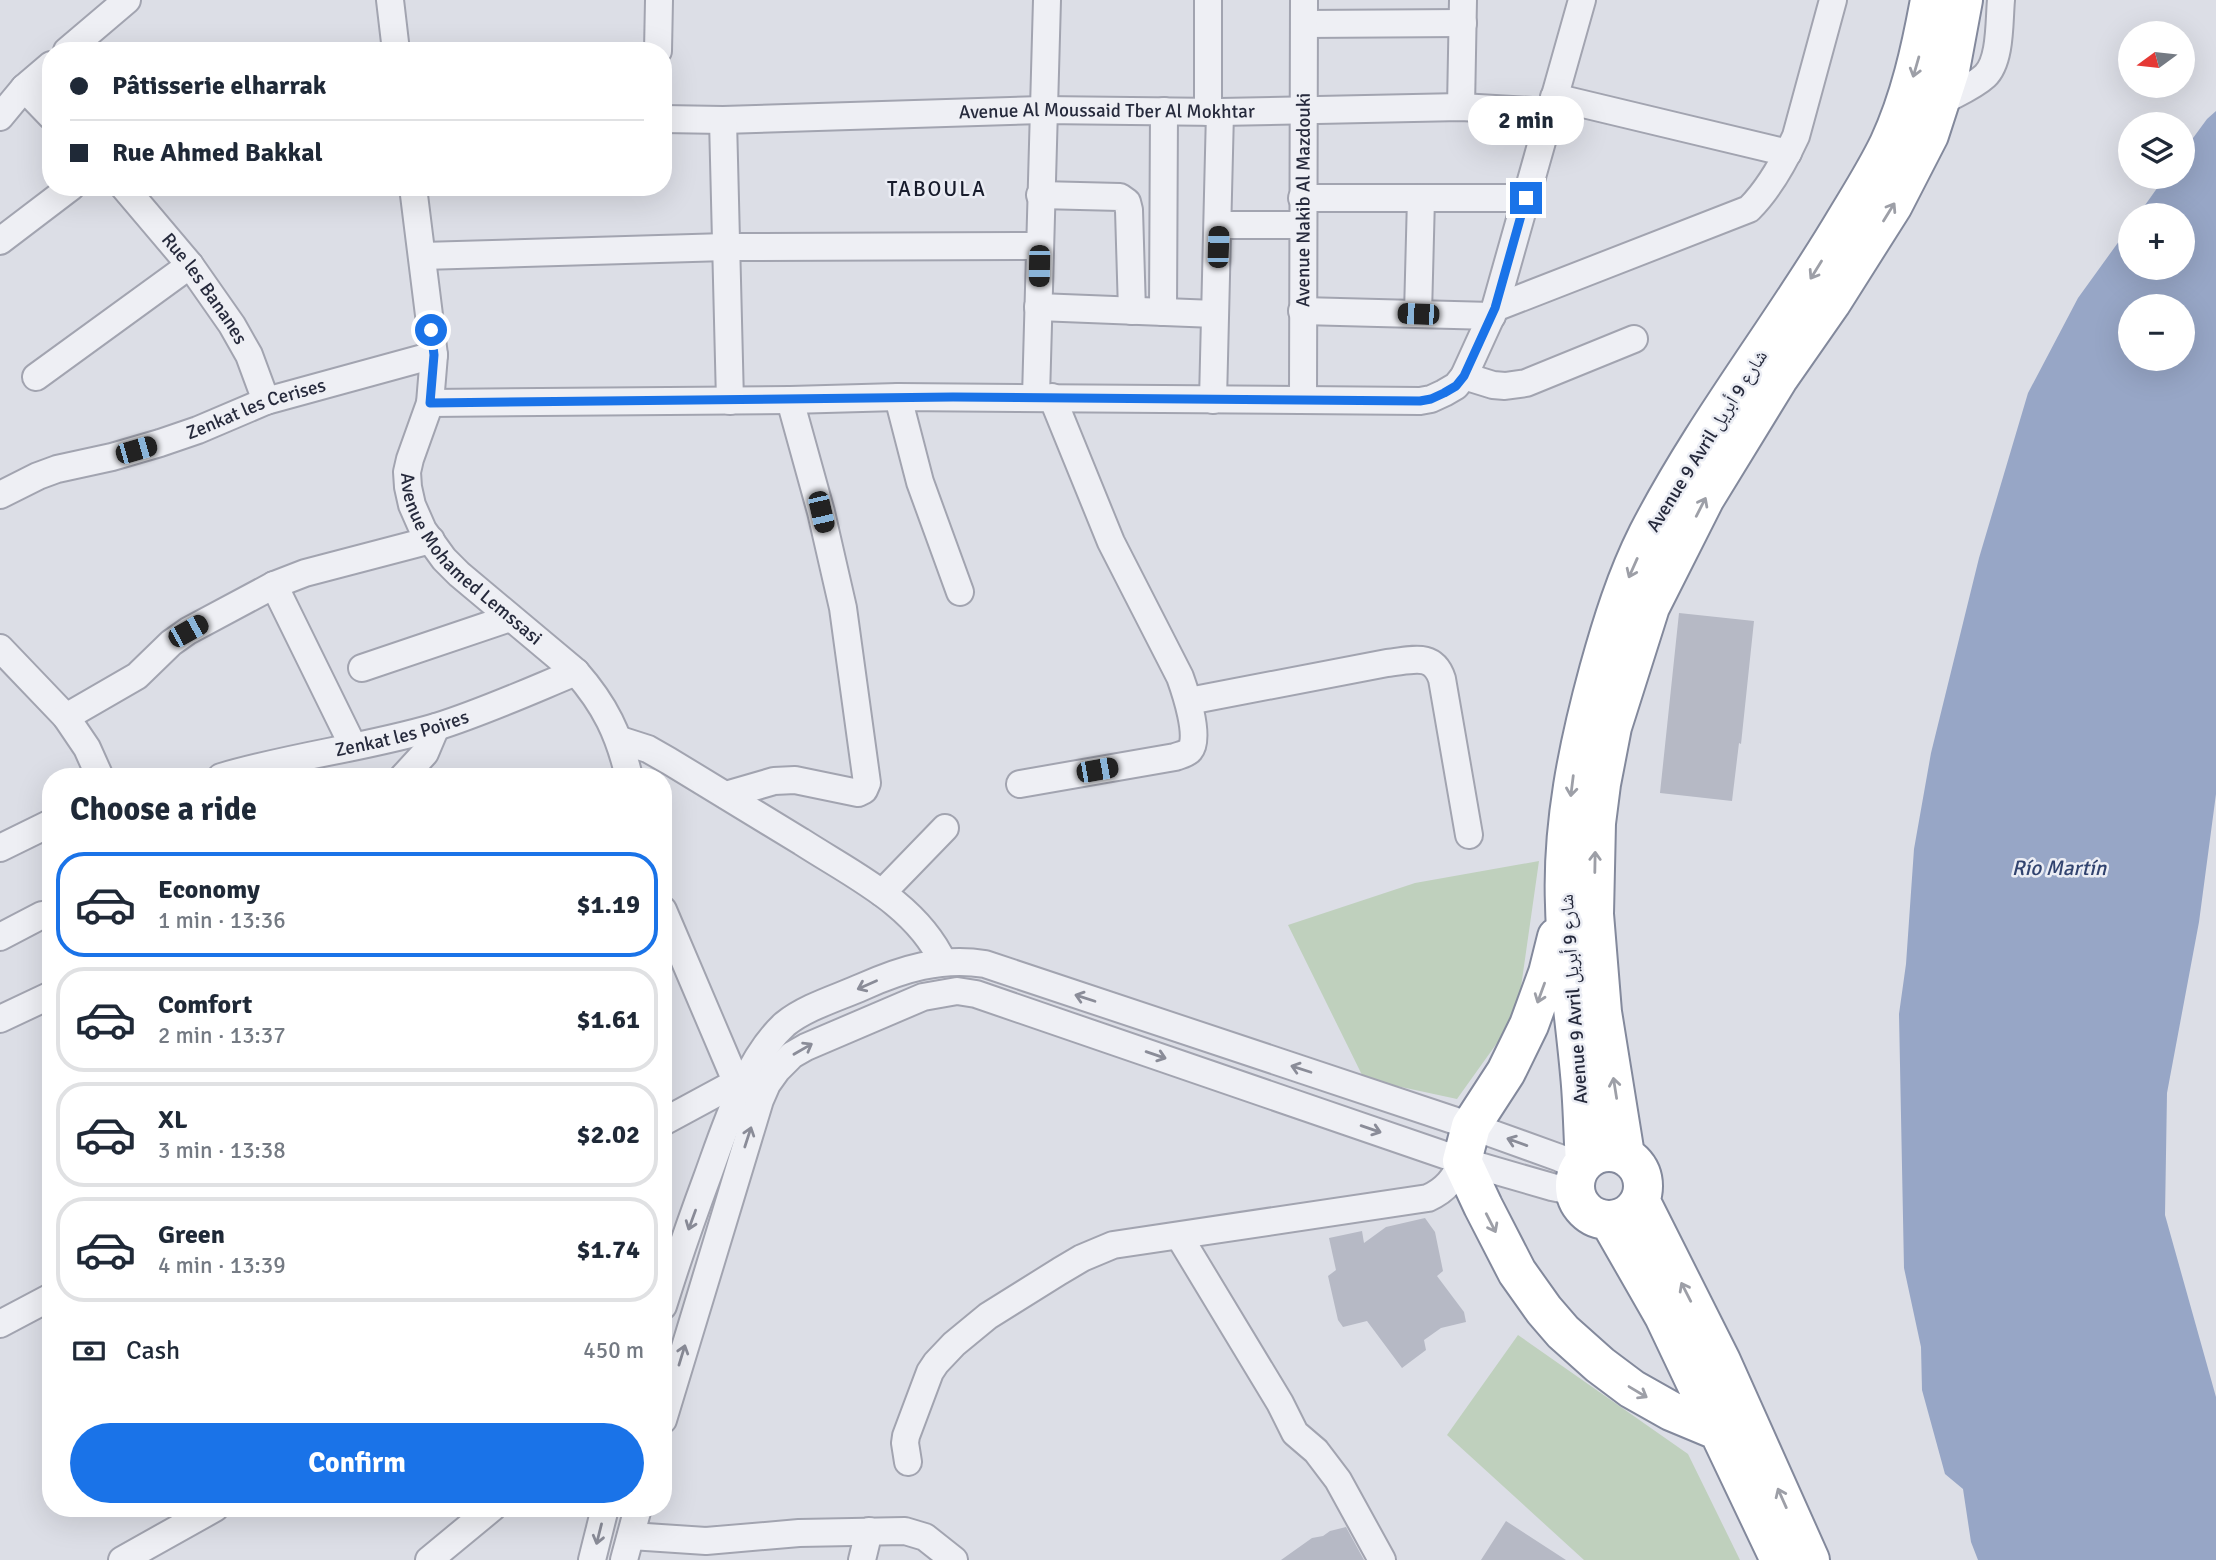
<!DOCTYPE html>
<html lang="en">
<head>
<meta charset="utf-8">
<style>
	body { margin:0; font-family:Signika,"Noto Naskh Arabic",sans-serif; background:#f6f6f7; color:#1f2937; height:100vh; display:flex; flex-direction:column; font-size:26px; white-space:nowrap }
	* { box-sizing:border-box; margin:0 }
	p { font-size:23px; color:#747a83 }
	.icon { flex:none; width:38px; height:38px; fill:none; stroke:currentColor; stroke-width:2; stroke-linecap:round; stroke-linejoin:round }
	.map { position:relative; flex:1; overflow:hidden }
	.sheet { position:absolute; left:42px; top:768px; width:630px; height:749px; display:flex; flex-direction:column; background:#fff; border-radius:28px; box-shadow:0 7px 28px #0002 }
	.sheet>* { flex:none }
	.hud { position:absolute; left:42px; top:42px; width:630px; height:154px; border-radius:28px; box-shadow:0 7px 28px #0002; display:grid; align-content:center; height:154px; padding:0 28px; background:#fff }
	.needle { width:46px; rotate:255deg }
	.controls { position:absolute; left:2118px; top:21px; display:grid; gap:14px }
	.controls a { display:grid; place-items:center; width:77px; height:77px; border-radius:50%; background:#fff; box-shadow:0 7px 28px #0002; font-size:35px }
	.end { position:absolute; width:32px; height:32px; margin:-16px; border:9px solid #1a73e8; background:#fff; box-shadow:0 0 0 4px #fff }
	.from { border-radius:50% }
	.bubble { position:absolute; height:49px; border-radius:24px; background:#fff; box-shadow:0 7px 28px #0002; font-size:23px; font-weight:700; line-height:49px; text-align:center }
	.car { position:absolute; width:21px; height:42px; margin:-21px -10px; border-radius:9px; box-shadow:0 0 5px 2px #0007; background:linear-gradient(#222 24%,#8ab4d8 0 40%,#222 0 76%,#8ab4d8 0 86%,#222 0) }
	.hud b { display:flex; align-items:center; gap:24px; height:66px; font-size:26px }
	.hud b+b { border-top:2px solid #e0e1e3 }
	.hud i { width:18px; height:18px; background:#1f2937 }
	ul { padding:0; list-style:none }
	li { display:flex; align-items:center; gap:21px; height:105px; margin:0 14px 10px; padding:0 14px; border:4px solid #e0e1e3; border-radius:28px }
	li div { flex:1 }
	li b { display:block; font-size:26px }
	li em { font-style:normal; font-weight:700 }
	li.current { border-color:#1a73e8 }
	li>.icon { width:63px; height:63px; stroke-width:1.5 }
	h2 { padding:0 28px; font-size:32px; line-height:84px }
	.pay { display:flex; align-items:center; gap:18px; height:77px; padding:0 28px; font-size:26px }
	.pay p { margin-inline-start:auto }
	.action { display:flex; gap:14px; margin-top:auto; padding:14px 28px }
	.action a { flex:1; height:80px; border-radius:42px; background:#1a73e8; color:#fff; font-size:28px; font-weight:700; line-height:80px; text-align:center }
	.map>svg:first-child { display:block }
</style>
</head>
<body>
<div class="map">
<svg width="2216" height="1560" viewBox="0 0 2216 1560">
	<rect width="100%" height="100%" fill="#dcdee6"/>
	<path fill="#bfd0bd" d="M1539,861l-22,154 -60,84 -93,-20 -76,-154 127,-42z
		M1518,1335l170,119 52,106h-156l-137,-125z"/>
	<path fill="#97a6c6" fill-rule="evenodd" d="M2216,111v683l-17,128 -32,171 -2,122 51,182v163h-238l-7,-18 -8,-53 -18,-15 -23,-84 -1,-43 -17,-79 -5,-254 7,-50 8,-115 17,-96 48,-195 49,-165 50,-95 52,-72v42h52v-53h-44l27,-38h17v-24l25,-34zM2130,306h52v53h-52z"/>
	<path fill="#b6b9c5" d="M1679,613l75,8 -13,123 -2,-1 -7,58 -72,-8z
		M1425,1218l10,14 8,39 -6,5 27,36 2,10 -25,6 -17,12 2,10 -24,18 -35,-47 -24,6 -5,-7 -10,-44 8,-6 -7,-32 33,-7 2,12 22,-16z
		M1506,1521l60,39h-85z
		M1346,1527l18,33h-83l31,-22 11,-2 7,-5z"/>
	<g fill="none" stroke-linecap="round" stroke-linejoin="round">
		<defs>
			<g id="minor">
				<path d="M390,0l6,51"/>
				<path d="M1208,0v112"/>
				<path d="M1304,24l159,-1"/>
				<path d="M67,51l60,-51"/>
				<path d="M658,51l1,-51"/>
				<path d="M24,88l27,28"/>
				<path d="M1554,97l234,56"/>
				<path d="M1941,102c14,-8 32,-15 44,-26 16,-15 14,-55 16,-76"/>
				<path d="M1461,107l2,-107"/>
				<path d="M0,117l24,-29 27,-23"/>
				<path id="s1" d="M663,119l60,1 319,-10 178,2 241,-5 89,5"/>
				<path d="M723,120l7,281"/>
				<path id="s2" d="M124,187l66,78 42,60 17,30 17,46"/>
				<path id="s3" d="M413,187l21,168 -4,48 -20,56 -3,13 1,15 4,18 11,25 21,29 15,15 117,98c29,33 43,62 53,105"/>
				<path d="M1040,195l80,2 7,5 2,8 3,101"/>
				<path d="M1302,198h224"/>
				<path d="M1218,225h84"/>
				<path d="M0,241l71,-54"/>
				<path d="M422,256l304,-9 313,-1"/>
				<path d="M1038,307l177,7"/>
				<path d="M1495,308l254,-99c20,-20 35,-47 47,-73l37,-136"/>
				<path d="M1302,311l190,5"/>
				<path d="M1163,312l1,-201"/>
				<path d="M1418,314l3,-116"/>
				<path d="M1464,376l29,9 12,1 21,-3 108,-44"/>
				<path d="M36,377l154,-112"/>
				<path d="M898,397l22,85 40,110"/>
				<path d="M1036,397l11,-397"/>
				<path d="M1213,400l7,-288"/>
				<path id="s4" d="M1303,400l1,-400"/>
				<path d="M430,403l360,-3 108,-3 522,4 11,-2 13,-6 12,-7 8,-10 31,-68 87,-308"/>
				<path id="s5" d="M0,495l38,-19 19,-7 55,-12 48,-14 38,-13 68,-29 168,-46"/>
				<path d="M274,585l79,161"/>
				<path d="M0,648l66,69 21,31 13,29"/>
				<path d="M362,668l148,-50"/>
				<path d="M1189,701l198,-38c23,-2 46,-12 55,16l27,156"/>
				<path d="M66,717l71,-41 34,-33 17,-12 86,-46 31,-12 126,-33"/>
				<path d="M620,740l28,9 21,12c45,27 89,54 133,81 51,33 114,62 141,120"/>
				<path id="s6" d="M221,777c70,-21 144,-29 215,-50 48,-15 94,-36 140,-55"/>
				<path d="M403,777l22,-24 11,-26"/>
				<path d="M1020,784l155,-27c5,-2 12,-3 15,-7 11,-12 -5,-59 -10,-73l-69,-135 -59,-145"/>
				<path d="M726,795l48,-14 21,-1 63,13 6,-3 3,-7 -24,-175 -22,-96 -31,-112"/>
				<path d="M0,848l51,-25"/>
				<path d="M882,893l63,-65"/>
				<path d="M663,910l69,162 10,16 11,7"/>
				<path d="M0,937l42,-22"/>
				<path d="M0,1019l51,-24"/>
				<path d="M663,1122l74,-40"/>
				<path d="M1179,1236l101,167 15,30 21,18 22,29 44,80"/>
				<path d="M663,1306c14,-45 29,-88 45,-131 17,-47 39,-117 77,-151 21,-17 52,-26 77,-37 40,-18 79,-30 123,-23l486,162 89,32 20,10"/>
				<path d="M0,1324l51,-27"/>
				<path d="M663,1420l97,-320 7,-16 10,-14 15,-15 14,-8 117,-50 34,-6 19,3 486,167 90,26 24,5"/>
				<path d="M908,1462l-3,-19 1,-7 24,-64 6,-9 18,-19 34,-28 72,-45 22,-13 31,-13 315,-47c18,-8 27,-20 34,-37"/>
				<path d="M631,1536l75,5 93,-8 106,-2 20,6 29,23"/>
				<path d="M122,1560l93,-52"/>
				<path d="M429,1560l63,-52"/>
				<path d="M592,1560l13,-52"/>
				<path d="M624,1560l14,-52"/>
				<path d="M862,1560l7,-29"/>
			</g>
			<path id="highway" d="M1557,937l-9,36 -19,52 -23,47 -35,54 -9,35 21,45 34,66 27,38 19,22 37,33 32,24 39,22 48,20
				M1575 1186a34 34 0 1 1 68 0a34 34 0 1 1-68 0Z
				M1625,1155l-23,-143 -8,-98 2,-91 5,-39 11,-57 38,-120 55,-109 73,-119 53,-76 62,-98 36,-70 21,-65 13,-70
				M1585,1162c-2,-30 -2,-59 -5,-88 -5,-56 -14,-112 -15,-169 -3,-80 13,-158 34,-235 13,-47 27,-92 49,-136 56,-109 134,-207 197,-313 15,-25 31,-50 44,-77 21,-45 32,-95 41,-144
				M1640,1200l81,161 89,199
				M1609,1220l55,96 116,244"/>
		</defs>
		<use href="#minor" stroke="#a2a4b0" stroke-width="30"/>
		<use href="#highway" stroke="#83899c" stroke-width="42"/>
		<use href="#minor" stroke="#eeeff4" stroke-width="26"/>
		<use href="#highway" stroke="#fff" stroke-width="38"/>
	</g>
	<defs><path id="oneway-shaft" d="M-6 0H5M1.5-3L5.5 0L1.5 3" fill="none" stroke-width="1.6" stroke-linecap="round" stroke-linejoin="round" transform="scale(1.75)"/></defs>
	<g stroke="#9d9fa7">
		<use href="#oneway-shaft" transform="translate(1916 67) rotate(106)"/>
		<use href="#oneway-shaft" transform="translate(1889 212) rotate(-58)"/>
		<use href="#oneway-shaft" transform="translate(1816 270) rotate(122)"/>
		<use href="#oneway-shaft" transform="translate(1701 507) rotate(-63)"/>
		<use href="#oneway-shaft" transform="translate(1633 568) rotate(114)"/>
		<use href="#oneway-shaft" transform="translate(1572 786) rotate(97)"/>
		<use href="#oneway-shaft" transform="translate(1595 862) rotate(-89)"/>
		<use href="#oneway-shaft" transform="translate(1541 993) rotate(110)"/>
		<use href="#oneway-shaft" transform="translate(1615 1088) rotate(-99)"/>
		<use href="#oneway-shaft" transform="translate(1491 1223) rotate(63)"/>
		<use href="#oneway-shaft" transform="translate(1686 1292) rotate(-117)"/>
		<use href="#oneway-shaft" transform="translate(1638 1392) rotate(31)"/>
		<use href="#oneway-shaft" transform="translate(1782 1498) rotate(-114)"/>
	</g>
	<g stroke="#8a8c98">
		<use href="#oneway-shaft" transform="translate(867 985) rotate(156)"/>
		<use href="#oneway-shaft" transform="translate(1085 998) rotate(-162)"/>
		<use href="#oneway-shaft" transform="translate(803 1049) rotate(-30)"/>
		<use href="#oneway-shaft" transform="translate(1156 1055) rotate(19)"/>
		<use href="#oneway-shaft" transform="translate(1301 1069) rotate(-162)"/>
		<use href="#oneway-shaft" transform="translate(1371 1129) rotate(19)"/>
		<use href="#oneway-shaft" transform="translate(748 1137) rotate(-72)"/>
		<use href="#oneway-shaft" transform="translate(1517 1142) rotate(-160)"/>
		<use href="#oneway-shaft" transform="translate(692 1220) rotate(110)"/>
		<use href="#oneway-shaft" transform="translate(682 1355) rotate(-73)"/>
		<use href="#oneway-shaft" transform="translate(599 1534) rotate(104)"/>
	</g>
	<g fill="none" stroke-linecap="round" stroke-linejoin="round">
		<path stroke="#1a73e8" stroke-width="9" d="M431,330l3,25 -4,48 523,-6 467,4 11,-2 13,-6 12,-7 8,-10 31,-68 31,-110"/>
	</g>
	<g text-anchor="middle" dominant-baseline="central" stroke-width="5" stroke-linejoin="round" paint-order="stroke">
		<g font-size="19" fill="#262a3c" stroke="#ebedf4">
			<text stroke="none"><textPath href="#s1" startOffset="444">Avenue Al Moussaid Tber Al Mokhtar</textPath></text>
			<text stroke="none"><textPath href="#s4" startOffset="200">Avenue Nakib Al Mazdouki</textPath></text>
			<text stroke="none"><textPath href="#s2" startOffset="130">Rue les Bananes</textPath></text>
			<text stroke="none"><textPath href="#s5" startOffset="271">Zenkat les Cerises</textPath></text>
			<text transform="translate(1707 441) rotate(-58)">Avenue 9 Avril شارع 9 أبريل</text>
			<text stroke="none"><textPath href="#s3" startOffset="402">Avenue Mohamed Lemssasi</textPath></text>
			<text stroke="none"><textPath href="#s6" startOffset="186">Zenkat les Poires</textPath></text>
			<text transform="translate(1574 999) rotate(-94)">Avenue 9 Avril شارع 9 أبريل</text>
		</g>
		<g font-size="21" letter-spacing="2" fill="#181c2c" stroke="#ebedf4">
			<text x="937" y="189">TABOULA</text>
		</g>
		<g font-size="21" font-style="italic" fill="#31436f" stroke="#ebedf4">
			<text x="2059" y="868">Río Martín</text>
		</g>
	</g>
</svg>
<div class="controls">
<a><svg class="needle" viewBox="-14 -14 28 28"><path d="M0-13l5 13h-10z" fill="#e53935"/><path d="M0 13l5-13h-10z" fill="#747a83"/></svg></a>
<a><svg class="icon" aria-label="layers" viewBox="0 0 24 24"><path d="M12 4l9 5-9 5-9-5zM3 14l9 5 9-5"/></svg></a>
<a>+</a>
<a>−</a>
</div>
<i class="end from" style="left:431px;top:330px"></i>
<i class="end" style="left:1526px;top:198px"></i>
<div class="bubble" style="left:1468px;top:96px;width:116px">2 min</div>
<i class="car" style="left:1218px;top:247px;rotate:2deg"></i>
<i class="car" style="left:1039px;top:266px;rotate:181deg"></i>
<i class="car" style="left:1418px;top:314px;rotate:272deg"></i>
<i class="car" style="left:136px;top:450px;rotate:74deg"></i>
<i class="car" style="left:821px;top:512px;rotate:167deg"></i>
<i class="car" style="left:188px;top:631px;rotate:61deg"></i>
<i class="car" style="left:1097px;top:770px;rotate:80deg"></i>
<div class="hud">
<b><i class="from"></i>Pâtisserie elharrak</b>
<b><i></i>Rue Ahmed Bakkal</b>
</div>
<section class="sheet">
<h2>Choose a ride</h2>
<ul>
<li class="current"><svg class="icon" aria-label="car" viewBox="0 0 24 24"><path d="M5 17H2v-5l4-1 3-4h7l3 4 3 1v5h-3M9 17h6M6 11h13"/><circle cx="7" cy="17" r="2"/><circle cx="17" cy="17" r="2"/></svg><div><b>Economy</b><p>1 min · 13:36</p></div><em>$1.19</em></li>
<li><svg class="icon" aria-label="car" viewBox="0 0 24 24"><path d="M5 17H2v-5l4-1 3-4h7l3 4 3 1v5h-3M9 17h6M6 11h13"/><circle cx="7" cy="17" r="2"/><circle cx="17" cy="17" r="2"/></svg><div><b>Comfort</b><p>2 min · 13:37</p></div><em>$1.61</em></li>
<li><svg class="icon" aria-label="car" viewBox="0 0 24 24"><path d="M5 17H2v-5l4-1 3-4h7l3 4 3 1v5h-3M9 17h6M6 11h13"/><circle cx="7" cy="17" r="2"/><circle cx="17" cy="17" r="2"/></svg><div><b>XL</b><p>3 min · 13:38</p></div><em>$2.02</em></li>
<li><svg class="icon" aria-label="car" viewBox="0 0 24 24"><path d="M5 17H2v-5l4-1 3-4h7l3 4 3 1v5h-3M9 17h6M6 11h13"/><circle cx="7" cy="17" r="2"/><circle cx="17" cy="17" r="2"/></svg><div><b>Green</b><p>4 min · 13:39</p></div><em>$1.74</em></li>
</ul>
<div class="pay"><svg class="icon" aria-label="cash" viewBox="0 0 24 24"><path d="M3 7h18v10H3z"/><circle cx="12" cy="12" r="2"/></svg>Cash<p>450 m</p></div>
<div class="action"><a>Confirm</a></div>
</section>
</div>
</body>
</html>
